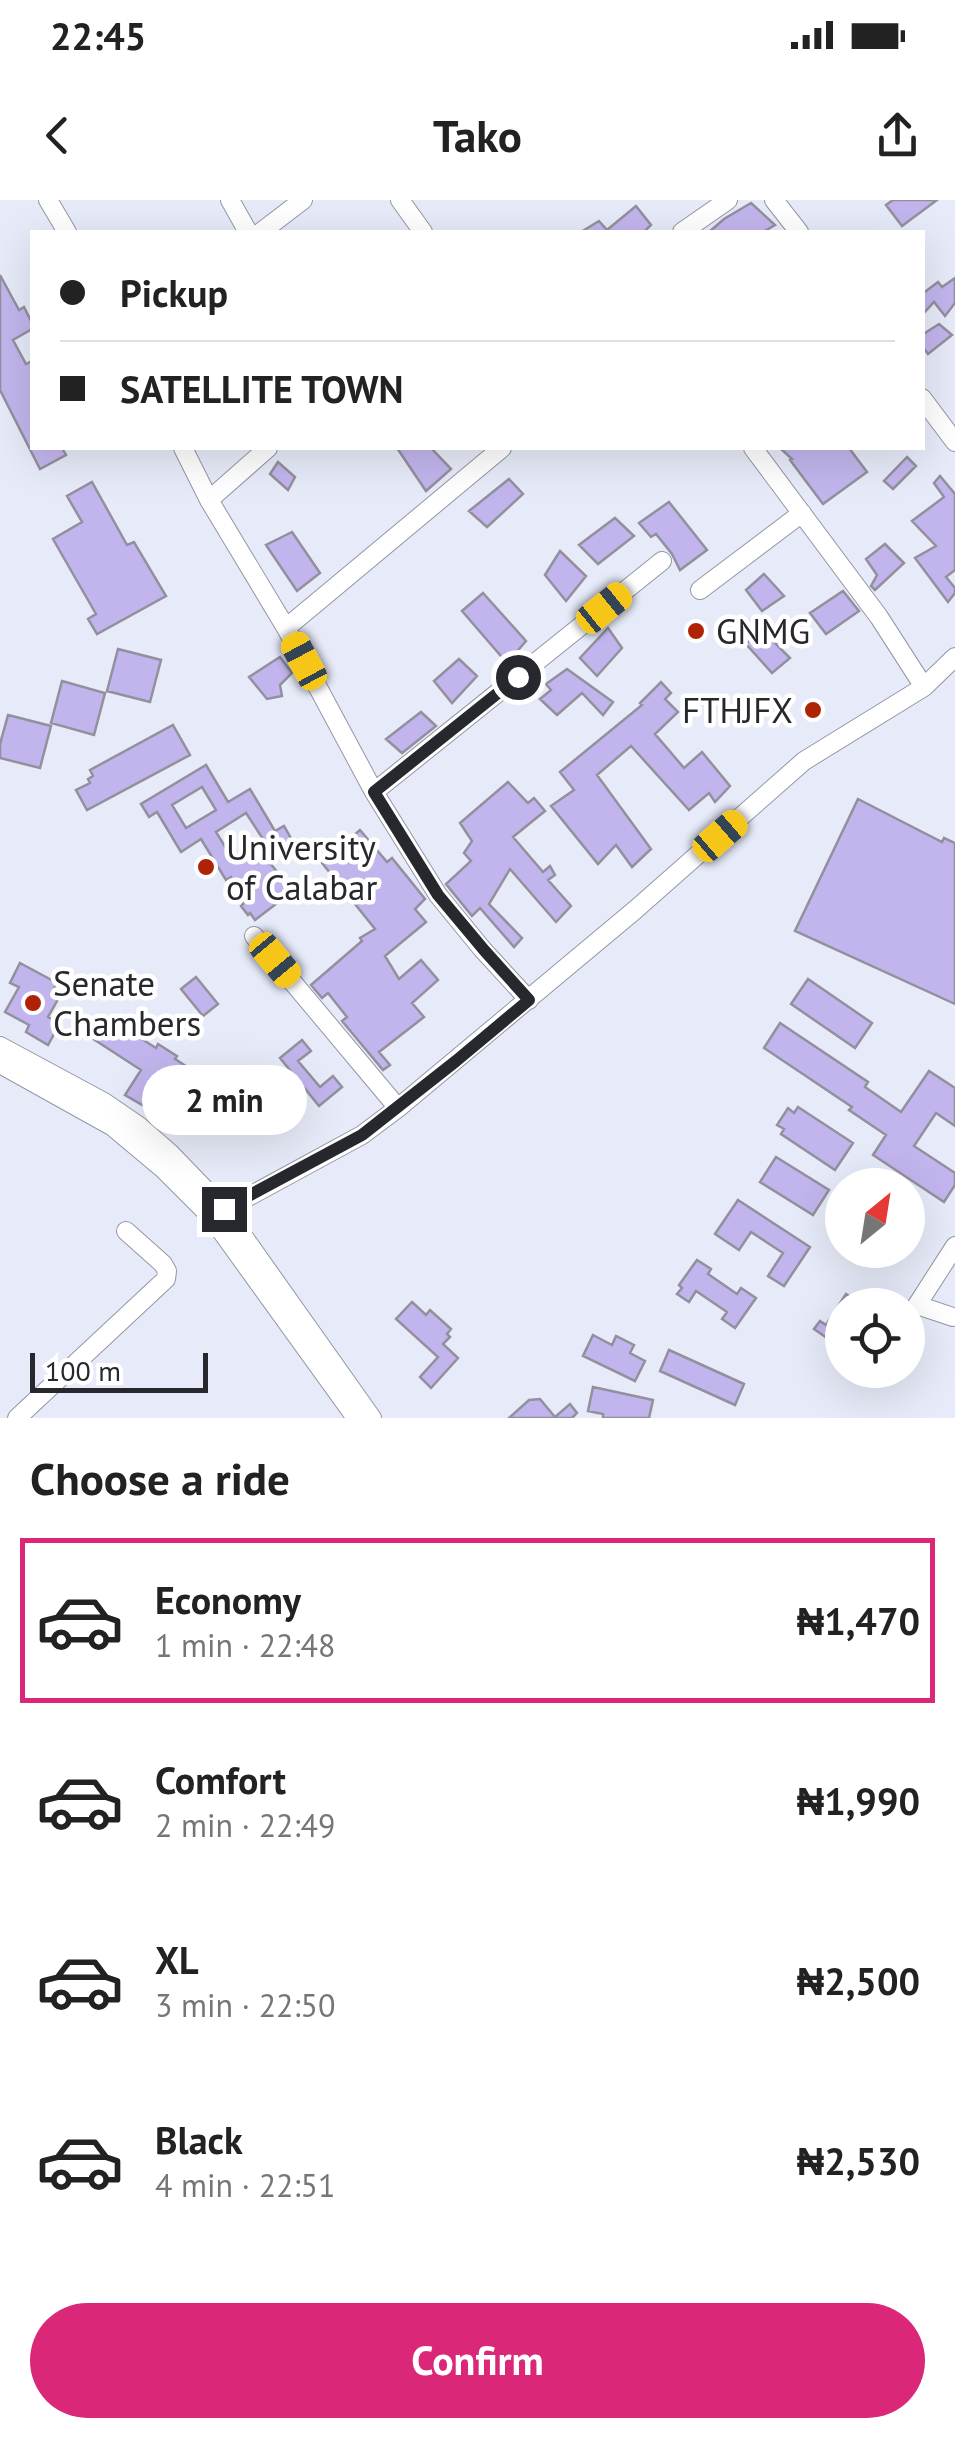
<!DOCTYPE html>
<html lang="en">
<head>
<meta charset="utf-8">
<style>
	body { margin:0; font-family:"PT Sans",sans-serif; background:#f2f2f2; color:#222; height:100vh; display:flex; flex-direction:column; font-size:38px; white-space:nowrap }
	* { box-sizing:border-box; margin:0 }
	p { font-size:32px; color:#767676 }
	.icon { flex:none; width:55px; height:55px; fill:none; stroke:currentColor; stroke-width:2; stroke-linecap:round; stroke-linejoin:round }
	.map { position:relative; height:1218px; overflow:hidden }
	.details { display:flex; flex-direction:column; background:#fff; flex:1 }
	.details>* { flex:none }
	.hud { position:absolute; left:30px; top:30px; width:895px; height:220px; border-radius:0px; box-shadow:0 10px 40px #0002; display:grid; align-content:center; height:220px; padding:0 30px; background:#fff }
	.needle { width:65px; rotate:30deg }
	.controls { position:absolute; left:825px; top:968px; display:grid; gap:20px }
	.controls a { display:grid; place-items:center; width:100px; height:100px; border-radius:50%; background:#fff; box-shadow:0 10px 40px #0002; font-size:50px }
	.scale { position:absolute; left:30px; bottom:25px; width:178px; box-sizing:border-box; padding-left:10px; border:5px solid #26282d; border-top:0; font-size:28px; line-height:35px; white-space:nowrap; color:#26282d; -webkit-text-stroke:8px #fff; paint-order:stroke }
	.end { position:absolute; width:45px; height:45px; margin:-22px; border:12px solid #26282d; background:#fff; box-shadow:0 0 0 5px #fff }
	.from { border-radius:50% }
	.bubble { position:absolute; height:70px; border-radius:35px; background:#fff; box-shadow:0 10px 40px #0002; font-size:32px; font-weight:800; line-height:70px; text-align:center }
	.car { position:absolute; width:30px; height:60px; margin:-30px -15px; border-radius:12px; box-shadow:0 0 8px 2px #0007; background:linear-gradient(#f5c518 24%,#345 0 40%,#f5c518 0 76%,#345 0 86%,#f5c518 0) }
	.hud b { display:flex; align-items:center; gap:35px; height:95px; font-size:38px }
	.hud b+b { border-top:2px solid #e0e0e0 }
	.hud i { width:25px; height:25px; background:#222 }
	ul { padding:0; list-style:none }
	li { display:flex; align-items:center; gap:30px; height:165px; margin:0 20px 15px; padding:0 10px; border:5px solid transparent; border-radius:0px }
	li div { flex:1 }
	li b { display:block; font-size:38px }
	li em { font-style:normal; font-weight:800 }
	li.selected { border-color:#db2777 }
	li>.icon { width:90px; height:90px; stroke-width:1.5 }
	h2 { padding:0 30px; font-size:45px; line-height:120px }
	.action { display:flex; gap:20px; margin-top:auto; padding:20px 30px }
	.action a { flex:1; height:115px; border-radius:60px; background:#db2777; color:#fff; font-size:40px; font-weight:800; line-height:115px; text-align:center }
	.status { display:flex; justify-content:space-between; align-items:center; height:70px; padding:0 50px; background:#fff; direction:ltr }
	.status svg { height:28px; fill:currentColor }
	header { display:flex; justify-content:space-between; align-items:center; height:130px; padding:0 30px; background:#fff; font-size:45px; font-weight:800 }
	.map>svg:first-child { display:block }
</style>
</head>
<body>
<div class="status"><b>22:45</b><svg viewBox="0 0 49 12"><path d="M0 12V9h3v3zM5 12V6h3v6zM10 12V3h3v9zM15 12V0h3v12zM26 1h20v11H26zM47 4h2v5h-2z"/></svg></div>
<header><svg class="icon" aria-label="back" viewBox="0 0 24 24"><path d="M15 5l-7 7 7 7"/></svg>Tako<svg class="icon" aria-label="share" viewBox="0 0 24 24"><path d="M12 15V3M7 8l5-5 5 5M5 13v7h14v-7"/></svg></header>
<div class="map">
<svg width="955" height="1218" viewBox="0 0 955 1218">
	<rect width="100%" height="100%" fill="#e7ebf9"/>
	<path fill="#c2b5ed" stroke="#93909d" stroke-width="2.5" fill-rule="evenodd" d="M893,0h44l-35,26 -16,-21z
		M751,3l24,22 -12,7h-54l15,-13z
		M636,6l15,19 -7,7h-63l18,-11 8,9z
		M0,75l19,35 5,-3 8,16v6l-19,11 13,24 6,-3v87h30l4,7 -26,14 -40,-79z
		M955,78v25l-10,13 -11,-14 -12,13v-21l16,-12 4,5z
		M939,124l13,11 -24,19 -6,-8v-11z
		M397,248h34l20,21 -25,22z
		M780,248h69l18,24 -44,32 -33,-44 2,-1z
		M907,257l9,9 -23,23 -9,-8z
		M278,262l17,15 -7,13 -18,-16z
		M940,276l15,18v76l-9,7 9,11v5l-7,9 -33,-44 21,-12 -24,-25 32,-24 -10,-14z
		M509,279l14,15 -36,33 -18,-16z
		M92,282l35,63 7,-3 32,54 -69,38 -9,-15 8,-5 -43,-75 29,-17 -15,-26z
		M669,302l38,48 -27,20 -8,-16 -16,-20 -5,3 -12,-14z
		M615,318l19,18 -36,28 -19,-19z
		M292,332l28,41 -23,18 -31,-46z
		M885,344l19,19 -29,27 -4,-4 6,-11 -11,-16z
		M560,351l26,25 -20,25 -21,-26z
		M764,374l20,22 -22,15 -16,-21z
		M843,391l16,20 -33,23 -16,-21z
		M483,393l43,48 -19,22 -45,-52z
		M608,428l14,20 -25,28 -17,-18z
		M761,429l29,29 -18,15 -26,-29z
		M118,449l43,11 -11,42 -43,-11z
		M280,457l12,16 -12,12 2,11 -15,3 -18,-22z
		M459,459l18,17 -25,27 -18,-22z
		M567,469l46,33 -10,13 -21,-22 -25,22 -17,-16 11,-9 -5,-6z
		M62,481l43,12 -11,42 -43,-12z
		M661,482l10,11 -6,6 13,13 -23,22 29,34 18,-16 28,34 -15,16 -6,-9 -20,17 -58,-64 -34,29 54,74 -19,18 -16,-22 -18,19 -47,-58 23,-16 -14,-18 82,-67 -2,-2z
		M421,512l15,14 -34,27 -16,-14z
		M8,515l43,11 -11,42 -40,-10v-14z
		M173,525l17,30 -103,55 -11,-20 14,-7 -2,-4 5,-3 -3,-6z
		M206,565l22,37 22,-13 25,42 9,-5 8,14 -27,17 28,34 -38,29 -5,-7 -2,2 -7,-9 3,-3 -2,-3 4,-3 -15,-20 -5,3 -25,-41 -20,13 -24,-40 -8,5 -8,-13zM202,587l14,23 -30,18 -14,-23zM246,613l17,26 -31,19 -16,-26z
		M508,582l20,21 6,-5 11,13 -32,26 30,35 7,-6 5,9 -7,5 23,26 -15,16 -46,-53 -21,35 33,34 -8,9 -34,-39 -8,8 -26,-32 25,-23 -7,-8 8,-12 -12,-18z
		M858,599l84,43 2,-4 11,5v161l-160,-73z
		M360,630l27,32 5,-4 33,41 -10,10 11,13 -41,34 14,23 22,-19 17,20 -26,23 12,14 -45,35 11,13 -7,5 -41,-49 5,-4 -19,-24 -6,5 -11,-13 51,-44 -2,-3 15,-9 -53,-66z
		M20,763l37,20 -4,7 8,4 -13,23 12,6 -12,22 -22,-13 3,-7 -24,-13 14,-25 -9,-4z
		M196,777l22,27 -15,12 -22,-27z
		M808,779l64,44 -17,25 -64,-44z
		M85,817l29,17 6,-9 36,23 2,-4 19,12 -2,3 48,31 -15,23 -48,-31 -16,24 -19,-11 16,-25 -63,-41z
		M780,823l88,59 -3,5 36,25 28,-41 26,17v38l-19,-13 -22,33 41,27v12l-11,17 -71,-47 13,-20 -37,-25 3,-3 -88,-59z
		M302,840l9,11 -13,10 22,26 13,-11 9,11 -23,19 -39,-48z
		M798,907l55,36 -18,27 -54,-36 3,-5 -7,-4 11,-17 6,5z
		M776,957l53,33 -16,25 -53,-33z
		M738,1000l72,47 -26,39 -16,-10 15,-23 -32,-21 -12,18 -24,-16z
		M697,1060l14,9 -3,5 29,20 4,-6 15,10 -21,30 -13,-9 5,-7 -31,-21 -7,11 -12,-8 5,-6 -3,-3z
		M846,1094l17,11h-21v25l-8,13 -20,-14 6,-8 6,4z
		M412,1102l14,13 4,-5 21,19 -4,5 3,3 -7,7 15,14 -27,30 -11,-11 18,-20 -42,-38z
		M593,1135l19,10 4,-9 18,9 -4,8 15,8 -10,20 -52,-25z
		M669,1150l75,34 -9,21 -75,-34z
		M593,1187l60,13 -4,18h-46v-4l-15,-3z
		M540,1199l15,18 15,-13 7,9 -5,5h-63l20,-18z"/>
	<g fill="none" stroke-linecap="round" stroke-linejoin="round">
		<defs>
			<path id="minor" d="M48,0l19,32
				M230,0l18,32
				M400,0l23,32
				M774,0l25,32
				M261,32l42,-32
				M682,32l46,-32
				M922,198l33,44
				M183,248l26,52 77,128 88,164 64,103 45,55 46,50
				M753,248l126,169 45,70
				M209,300l59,-52
				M700,390l102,-77
				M286,428l216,-180
				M374,592l288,-231
				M254,736l144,172
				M0,846l104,56 35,24 31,27 54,56 148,209
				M0,864l113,63 49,41 49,49 145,201
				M211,1017l151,-82 36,-27 237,-198 169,-149 120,-74 31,-30
				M953,1117l-36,-12 38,-59
				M17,1218l149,-139 1,-8 -4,-7 -37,-33"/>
		</defs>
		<use href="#minor" stroke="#9397a3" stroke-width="20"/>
		<use href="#minor" stroke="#fff" stroke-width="18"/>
	</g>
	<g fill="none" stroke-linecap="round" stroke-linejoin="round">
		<path stroke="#26282d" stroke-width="12" d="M224,1009l138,-74 94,-74 73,-61 -45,-50 -46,-55 -64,-103 144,-115"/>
	</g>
	<g fill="#af2206" stroke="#fff" stroke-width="4">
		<circle cx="696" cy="431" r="10"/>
		<circle cx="813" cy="510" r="10"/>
		<circle cx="206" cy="667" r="10"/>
		<circle cx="33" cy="803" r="10"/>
	</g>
	<g text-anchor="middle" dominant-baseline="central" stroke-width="9" stroke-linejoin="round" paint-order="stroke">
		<g font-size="35" fill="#26282d" stroke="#fff" text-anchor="start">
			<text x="716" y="431">GNMG</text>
			<text x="793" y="510" text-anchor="end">FTHJFX</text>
			<text x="226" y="647">University<tspan x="226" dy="40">of Calabar</tspan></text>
			<text x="53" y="783">Senate<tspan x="53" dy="40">Chambers</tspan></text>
		</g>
	</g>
</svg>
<div class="controls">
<a><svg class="needle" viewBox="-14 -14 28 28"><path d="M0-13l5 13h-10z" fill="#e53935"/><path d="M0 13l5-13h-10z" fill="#767676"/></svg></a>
<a><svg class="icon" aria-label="locate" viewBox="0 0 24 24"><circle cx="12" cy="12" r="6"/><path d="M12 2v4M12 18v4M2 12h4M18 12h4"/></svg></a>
</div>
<div class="scale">100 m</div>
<i class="end from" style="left:518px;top:477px"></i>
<i class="end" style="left:224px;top:1009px"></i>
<div class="bubble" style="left:142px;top:865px;width:165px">2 min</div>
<i class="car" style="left:604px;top:408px;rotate:51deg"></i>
<i class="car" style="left:304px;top:461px;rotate:332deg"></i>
<i class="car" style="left:720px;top:636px;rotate:49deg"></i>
<i class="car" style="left:275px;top:760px;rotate:140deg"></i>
<div class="hud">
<b><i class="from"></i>Pickup</b>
<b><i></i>SATELLITE TOWN</b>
</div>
</div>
<section class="details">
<h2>Choose a ride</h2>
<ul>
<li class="selected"><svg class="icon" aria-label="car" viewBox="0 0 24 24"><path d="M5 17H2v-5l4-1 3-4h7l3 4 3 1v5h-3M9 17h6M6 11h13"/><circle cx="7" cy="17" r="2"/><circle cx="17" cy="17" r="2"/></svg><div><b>Economy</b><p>1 min · 22:48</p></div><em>₦1,470</em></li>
<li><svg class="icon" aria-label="car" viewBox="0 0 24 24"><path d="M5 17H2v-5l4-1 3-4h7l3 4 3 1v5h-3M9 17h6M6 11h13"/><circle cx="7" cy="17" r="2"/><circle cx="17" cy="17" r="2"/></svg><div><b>Comfort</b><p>2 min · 22:49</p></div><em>₦1,990</em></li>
<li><svg class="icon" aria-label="car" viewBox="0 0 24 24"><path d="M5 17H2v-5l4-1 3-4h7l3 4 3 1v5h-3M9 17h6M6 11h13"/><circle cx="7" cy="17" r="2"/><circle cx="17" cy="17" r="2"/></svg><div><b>XL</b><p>3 min · 22:50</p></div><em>₦2,500</em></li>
<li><svg class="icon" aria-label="car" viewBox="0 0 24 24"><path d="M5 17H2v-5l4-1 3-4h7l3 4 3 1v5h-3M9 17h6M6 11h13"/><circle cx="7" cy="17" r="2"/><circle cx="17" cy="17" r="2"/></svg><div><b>Black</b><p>4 min · 22:51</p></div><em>₦2,530</em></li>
</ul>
<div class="action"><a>Confirm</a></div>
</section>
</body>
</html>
